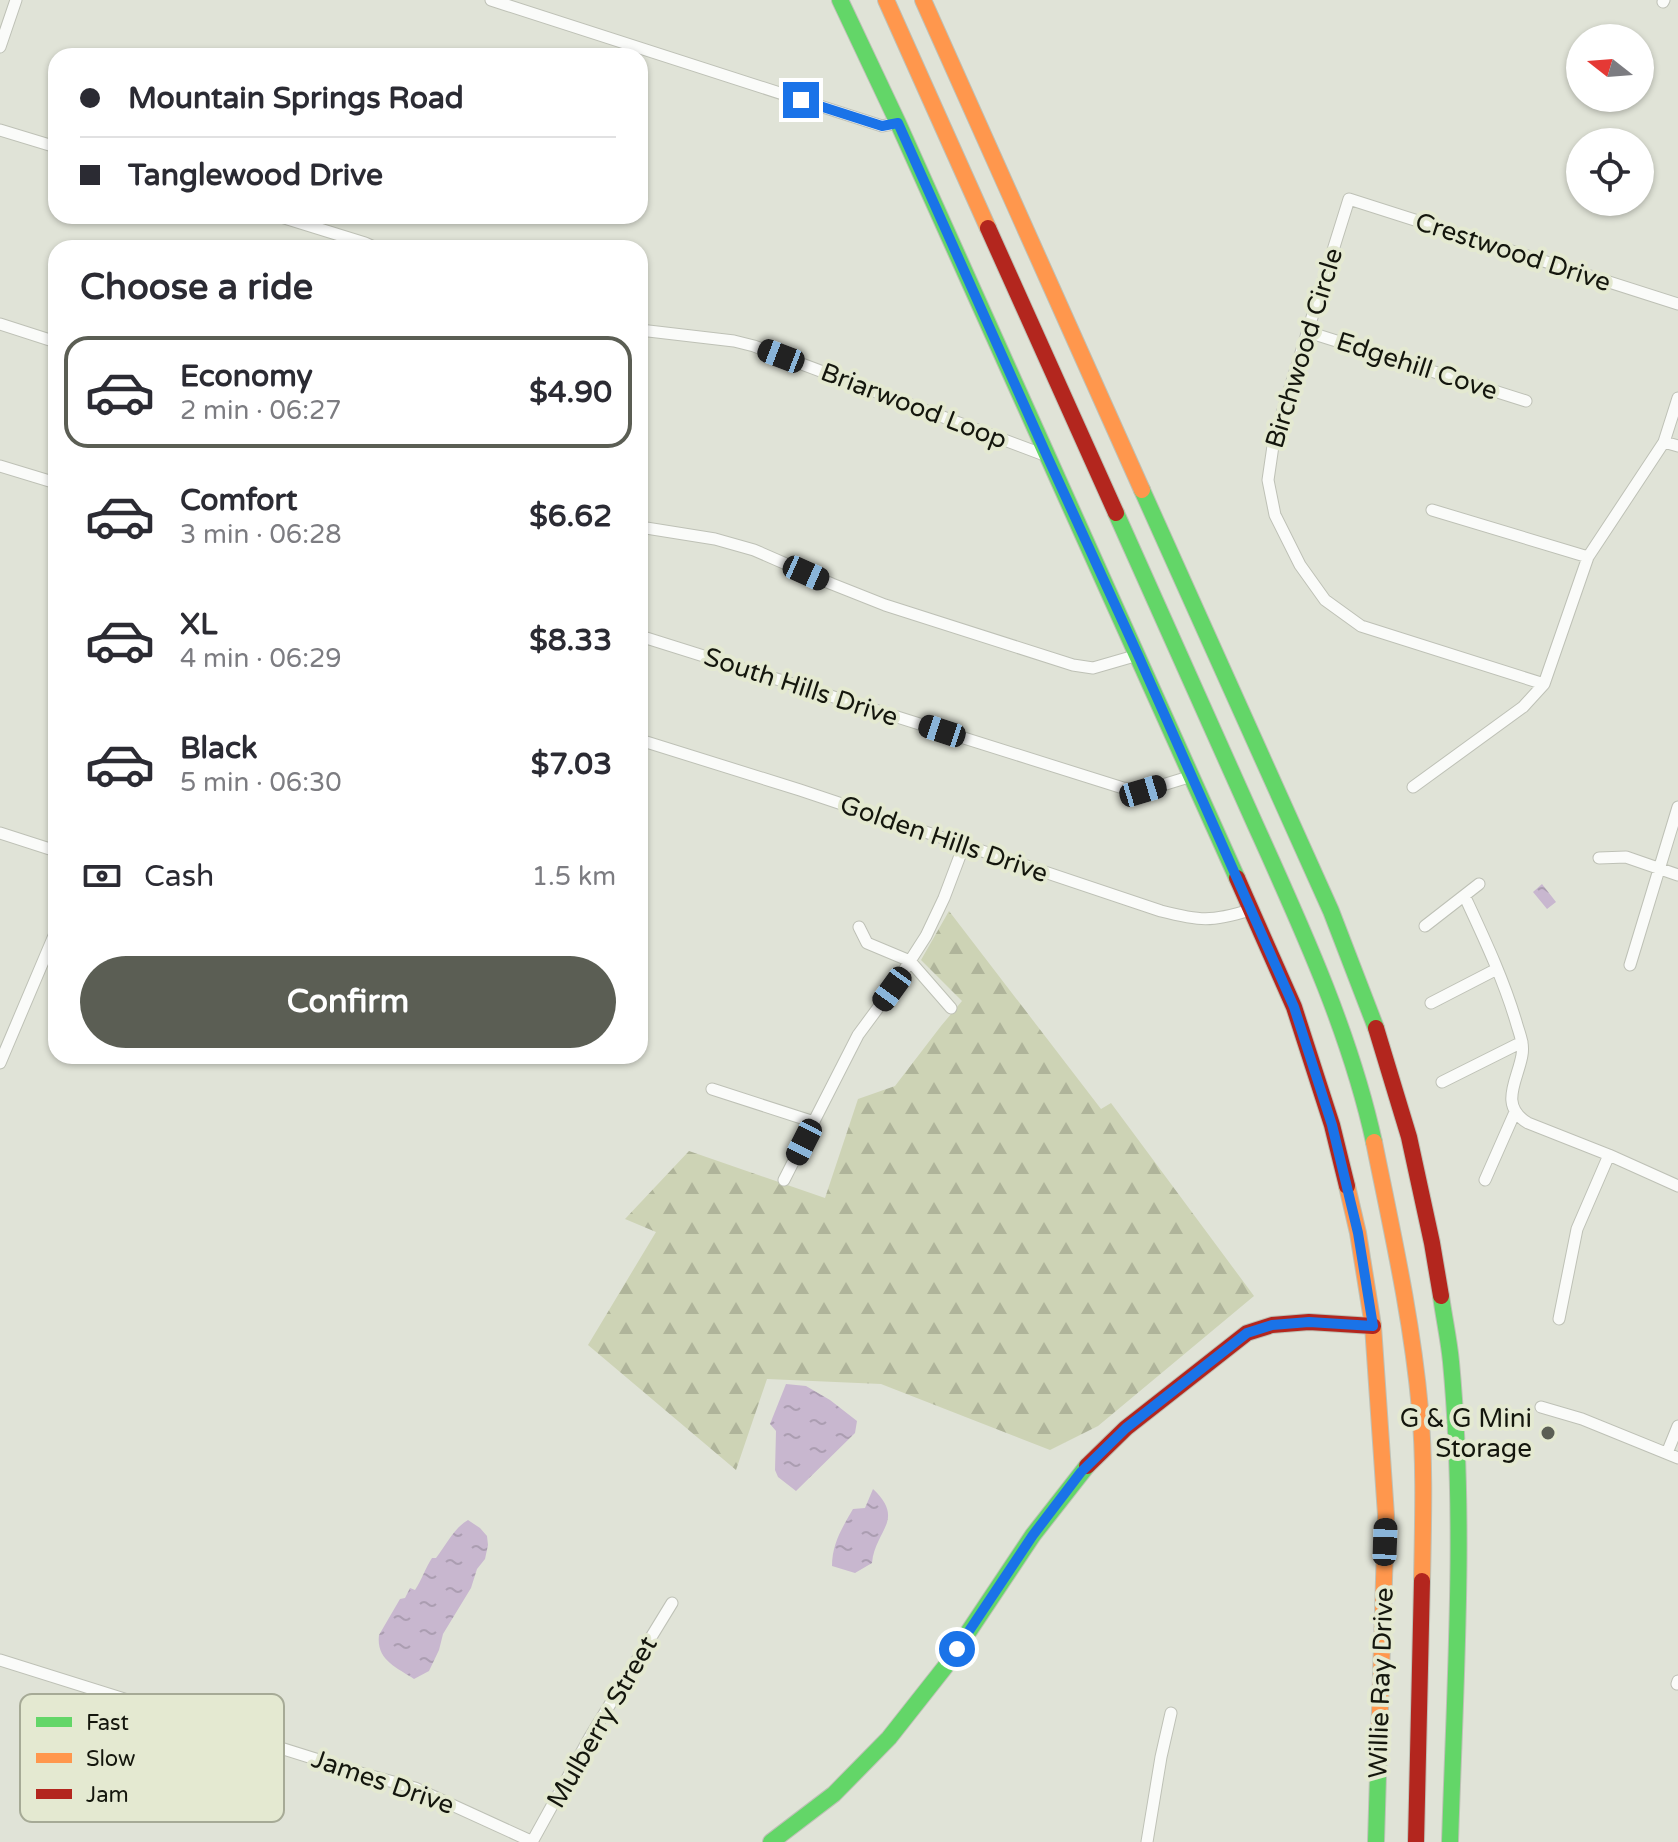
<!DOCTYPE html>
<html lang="en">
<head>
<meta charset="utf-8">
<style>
	body { margin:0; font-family:"Varela Round",sans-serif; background:#f2f2f3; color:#2b2b33; height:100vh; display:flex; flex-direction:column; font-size:30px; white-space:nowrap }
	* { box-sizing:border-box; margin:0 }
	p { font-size:26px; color:#7c7c81 }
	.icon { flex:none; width:44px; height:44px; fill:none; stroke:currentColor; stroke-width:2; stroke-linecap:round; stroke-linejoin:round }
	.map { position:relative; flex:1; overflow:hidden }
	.details { position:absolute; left:48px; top:240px; width:600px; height:824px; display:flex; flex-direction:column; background:#fff; border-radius:24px; box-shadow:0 2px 6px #0004 }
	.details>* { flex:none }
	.banner { position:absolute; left:48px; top:48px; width:600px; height:176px; border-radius:24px; box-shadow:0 2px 6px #0004; display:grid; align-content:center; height:176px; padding:0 32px; background:#fff }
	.needle { width:52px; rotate:287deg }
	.controls { position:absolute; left:1566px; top:24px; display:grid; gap:16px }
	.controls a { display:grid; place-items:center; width:88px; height:88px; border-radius:50%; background:#fff; box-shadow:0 2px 6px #0004; font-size:40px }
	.end { position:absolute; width:36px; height:36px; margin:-18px; border:10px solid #1a73e8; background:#fff; box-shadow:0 0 0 4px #fff }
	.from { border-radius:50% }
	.car { position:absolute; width:24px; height:48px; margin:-24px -12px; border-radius:10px; box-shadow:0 0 6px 2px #0007; background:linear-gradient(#222 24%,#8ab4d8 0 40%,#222 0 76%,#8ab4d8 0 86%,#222 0) }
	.banner b { display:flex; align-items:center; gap:28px; height:76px; font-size:30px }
	.banner b+b { border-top:2px solid #e1e1e2 }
	.banner i { width:20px; height:20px; background:#2b2b33 }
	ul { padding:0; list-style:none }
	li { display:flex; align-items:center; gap:24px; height:112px; margin:0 16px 12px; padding:0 16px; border:4px solid transparent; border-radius:24px }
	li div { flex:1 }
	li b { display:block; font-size:30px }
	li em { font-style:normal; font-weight:700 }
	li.selected { border-color:#5b5e54 }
	li>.icon { width:72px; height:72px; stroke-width:1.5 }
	h2 { padding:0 32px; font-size:36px; line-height:96px }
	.pay { display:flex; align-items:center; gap:20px; height:88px; padding:0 32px; font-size:30px }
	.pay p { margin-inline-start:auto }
	.action { display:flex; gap:16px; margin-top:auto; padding:16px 32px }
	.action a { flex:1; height:92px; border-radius:48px; background:#5b5e54; color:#fff; font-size:32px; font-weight:700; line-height:92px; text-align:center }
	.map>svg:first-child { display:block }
</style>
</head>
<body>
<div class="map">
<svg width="1678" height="1842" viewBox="0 0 1678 1842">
	<defs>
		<pattern id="forest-firs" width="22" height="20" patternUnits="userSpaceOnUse" patternTransform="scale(2)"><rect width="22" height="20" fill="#cdd3b5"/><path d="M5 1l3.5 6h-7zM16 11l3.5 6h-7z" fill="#afb49a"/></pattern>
		<pattern id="water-ripples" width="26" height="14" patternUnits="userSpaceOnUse" patternTransform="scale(2)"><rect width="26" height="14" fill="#c8b7cf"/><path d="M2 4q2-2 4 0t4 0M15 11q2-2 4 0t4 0" fill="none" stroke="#ab9db1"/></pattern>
	</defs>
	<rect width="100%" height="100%" fill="#e0e3d7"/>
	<path fill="url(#forest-firs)" d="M949,911l152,198 10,-6 143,193 -156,130 -48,24 -169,-66 -114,-5 -31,91 -148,-125 68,-113 -31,-13 64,-68 136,47 33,-99 37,-13 46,-60 21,-25 -41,-41z"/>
	<path fill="url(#water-ripples)" d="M1542,884l14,18 -9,7 -14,-17z
		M786,1384l20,2 24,14 27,21 -2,12 -59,58 -18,-14 -3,-7 1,-39 -6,-7z
		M873,1489c33,31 2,41 -1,74l-17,10 -23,-7c0,-22 10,-38 21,-57l12,-1z
		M468,1520l12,8 7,8 1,9 -3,14 -8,10 -6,19 -28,46 -4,16 -10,21 -15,8c-18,-12 -38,-19 -35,-44l21,-36 5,-1 5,-10 5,2c7,-11 10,-21 17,-32h4c10,-13 18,-30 32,-38z"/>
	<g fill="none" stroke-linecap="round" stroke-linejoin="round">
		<defs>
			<path id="street" d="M491,0l391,126 16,-3
				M1663,2l1,-2
				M0,47l16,-47
				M0,130l56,17
				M278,216l87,27 11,5
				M1678,304l-329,-105 -75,240 -6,41 7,35 25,50 25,35 36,26 183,58 44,-127 76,-115 14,-44
				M0,324l56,18
				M640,330l94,11 20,5 293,110
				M1308,332l218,69
				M1664,442l14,4
				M0,466l56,17
				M1432,510l156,47
				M640,527l75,12 39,11 78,34 53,21 188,60 20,3 45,-13
				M640,636l483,152 20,3 49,-15
				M640,740l160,50 361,121c39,10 50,11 89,-1
				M1413,787l110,-80 21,-23
				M0,833l56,18
				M1599,858l27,-1 52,18
				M1465,897c19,41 39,83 52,128 3,10 7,19 5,30 -4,25 -24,50 6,68l81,32 69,31
				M1425,926l54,-42
				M859,927l8,16 43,18 41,47
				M1630,965l48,-158
				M1431,1003l66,-34
				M0,1063l56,-132
				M1442,1082l80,-40
				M712,1089l102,33
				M784,1180l74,-145 34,-46 34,-53 18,-38 20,-53
				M1485,1180l30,-68
				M1559,1319l18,-90 32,-74
				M1541,1407l41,12 96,39
				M1667,1453l11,-27
				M0,1660l357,112 58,16 118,54
				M1677,1684l1,-3
				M532,1842l58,-105 82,-134
				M1147,1842l14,-85 10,-44"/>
			<path id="fast" d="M840,0l58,123 339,755
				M1142,490l189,421 45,117
				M1116,513c46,104 93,207 139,311 46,102 95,208 119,318
				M1441,1296c3,22 8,44 10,66 15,160 4,320 -1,480
				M771,1842l63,-48 55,-56 56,-71 88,-132 54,-69
				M1376,1842l3,-100"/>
			<path id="slow" d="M886,0l102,228
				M923,0l219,490
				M1374,1142c18,89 38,177 46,267 5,55 3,116 2,172
				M1347,1186l11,47 15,93 13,189 -7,227"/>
			<path id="jam" d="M988,228l128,285
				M1237,878l57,129 38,118 15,61
				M1376,1028l33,109 23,106 9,53
				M1087,1466l39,-38 121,-95 25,-8 37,-3 64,4
				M1416,1842l6,-261"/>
		</defs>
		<use href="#street" stroke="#bec1b6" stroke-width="13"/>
		<use href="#fast" stroke="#bec1b6" stroke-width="18"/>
		<use href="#slow" stroke="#bec1b6" stroke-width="18"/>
		<use href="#jam" stroke="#bec1b6" stroke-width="18"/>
		<use href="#street" stroke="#fafbf9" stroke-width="11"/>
		<use href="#fast" stroke="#63d668" stroke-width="16"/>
		<use href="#slow" stroke="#ff974d" stroke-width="16"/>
		<use href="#jam" stroke="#b3261e" stroke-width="16"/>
	</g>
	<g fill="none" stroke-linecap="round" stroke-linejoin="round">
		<path stroke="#1a73e8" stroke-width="10" d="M801,100l81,26 16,-3 149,333 91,199 156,352 38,118 26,108 15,93 -64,-4 -37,3 -25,8 -121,95 -45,44 -48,63 -76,114"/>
	</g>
	<circle fill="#5b5e54" stroke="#e4e9d1" stroke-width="3" cx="1548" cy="1433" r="8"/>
	<g text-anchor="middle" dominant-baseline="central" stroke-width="8" stroke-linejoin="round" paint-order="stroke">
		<g font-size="26" fill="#14160d" stroke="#e4e9d1">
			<text transform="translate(1513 252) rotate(18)">Crestwood Drive</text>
			<text transform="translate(1304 348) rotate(-73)">Birchwood Circle</text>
			<text transform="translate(1417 366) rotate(18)">Edgehill Cove</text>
			<text transform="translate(914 406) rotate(21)">Briarwood Loop</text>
			<text transform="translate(801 687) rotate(18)">South Hills Drive</text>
			<text transform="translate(944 839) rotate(19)">Golden Hills Drive</text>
			<text transform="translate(1381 1683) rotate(-88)">Willie Ray Drive</text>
			<text transform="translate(602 1722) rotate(-60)">Mulberry Street</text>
			<text transform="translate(383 1782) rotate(19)">James Drive</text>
		</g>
		<g font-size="26" fill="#14160d" stroke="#e4e9d1" text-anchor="end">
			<text x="1532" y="1418">G &amp; G Mini<tspan x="1532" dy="30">Storage</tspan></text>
		</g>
	</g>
	<rect x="20" y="1694" width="264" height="128" rx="12" fill="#e4e9d1" stroke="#a6aa96" stroke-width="2"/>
	<rect x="36" y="1717" width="36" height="10" fill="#63d668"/>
	<rect x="36" y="1753" width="36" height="10" fill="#ff974d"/>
	<rect x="36" y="1789" width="36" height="10" fill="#b3261e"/>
	<g font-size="22" fill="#14160d">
		<text x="86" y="1730">Fast</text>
		<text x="86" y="1766">Slow</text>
		<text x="86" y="1802">Jam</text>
	</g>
</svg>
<div class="controls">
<a><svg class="needle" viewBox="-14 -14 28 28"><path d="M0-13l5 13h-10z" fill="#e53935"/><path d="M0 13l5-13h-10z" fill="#7c7c81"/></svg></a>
<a><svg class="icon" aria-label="locate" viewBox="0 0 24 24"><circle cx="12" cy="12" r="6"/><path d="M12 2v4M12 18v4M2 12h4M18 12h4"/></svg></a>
</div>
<i class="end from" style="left:957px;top:1649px"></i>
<i class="end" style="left:801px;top:100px"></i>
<i class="car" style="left:781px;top:356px;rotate:291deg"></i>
<i class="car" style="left:806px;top:573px;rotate:114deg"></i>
<i class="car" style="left:942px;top:731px;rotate:288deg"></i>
<i class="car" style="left:1143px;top:791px;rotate:73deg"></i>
<i class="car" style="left:892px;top:989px;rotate:216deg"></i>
<i class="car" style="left:804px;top:1142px;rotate:207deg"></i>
<i class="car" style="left:1385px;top:1542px;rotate:2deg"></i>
<div class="banner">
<b><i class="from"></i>Mountain Springs Road</b>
<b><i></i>Tanglewood Drive</b>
</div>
<section class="details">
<h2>Choose a ride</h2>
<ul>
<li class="selected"><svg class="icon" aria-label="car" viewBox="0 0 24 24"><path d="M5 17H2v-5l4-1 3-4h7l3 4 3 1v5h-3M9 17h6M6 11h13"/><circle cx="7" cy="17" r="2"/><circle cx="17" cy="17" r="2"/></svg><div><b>Economy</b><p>2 min · 06:27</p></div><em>$4.90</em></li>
<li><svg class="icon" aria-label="car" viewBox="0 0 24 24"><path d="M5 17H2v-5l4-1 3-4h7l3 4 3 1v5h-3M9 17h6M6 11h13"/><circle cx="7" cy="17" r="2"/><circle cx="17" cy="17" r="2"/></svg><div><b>Comfort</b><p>3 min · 06:28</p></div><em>$6.62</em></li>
<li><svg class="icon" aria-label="car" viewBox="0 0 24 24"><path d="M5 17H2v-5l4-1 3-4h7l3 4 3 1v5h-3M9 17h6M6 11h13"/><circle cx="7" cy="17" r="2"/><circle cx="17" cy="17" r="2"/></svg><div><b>XL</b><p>4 min · 06:29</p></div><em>$8.33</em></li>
<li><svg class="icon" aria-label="car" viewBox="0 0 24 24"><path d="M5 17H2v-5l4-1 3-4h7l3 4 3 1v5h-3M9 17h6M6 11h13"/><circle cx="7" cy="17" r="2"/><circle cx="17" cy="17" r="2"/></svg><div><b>Black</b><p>5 min · 06:30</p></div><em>$7.03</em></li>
</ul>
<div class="pay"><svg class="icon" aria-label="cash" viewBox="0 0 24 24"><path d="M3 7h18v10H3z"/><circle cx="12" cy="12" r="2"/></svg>Cash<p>1.5 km</p></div>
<div class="action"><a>Confirm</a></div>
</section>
</div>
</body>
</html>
